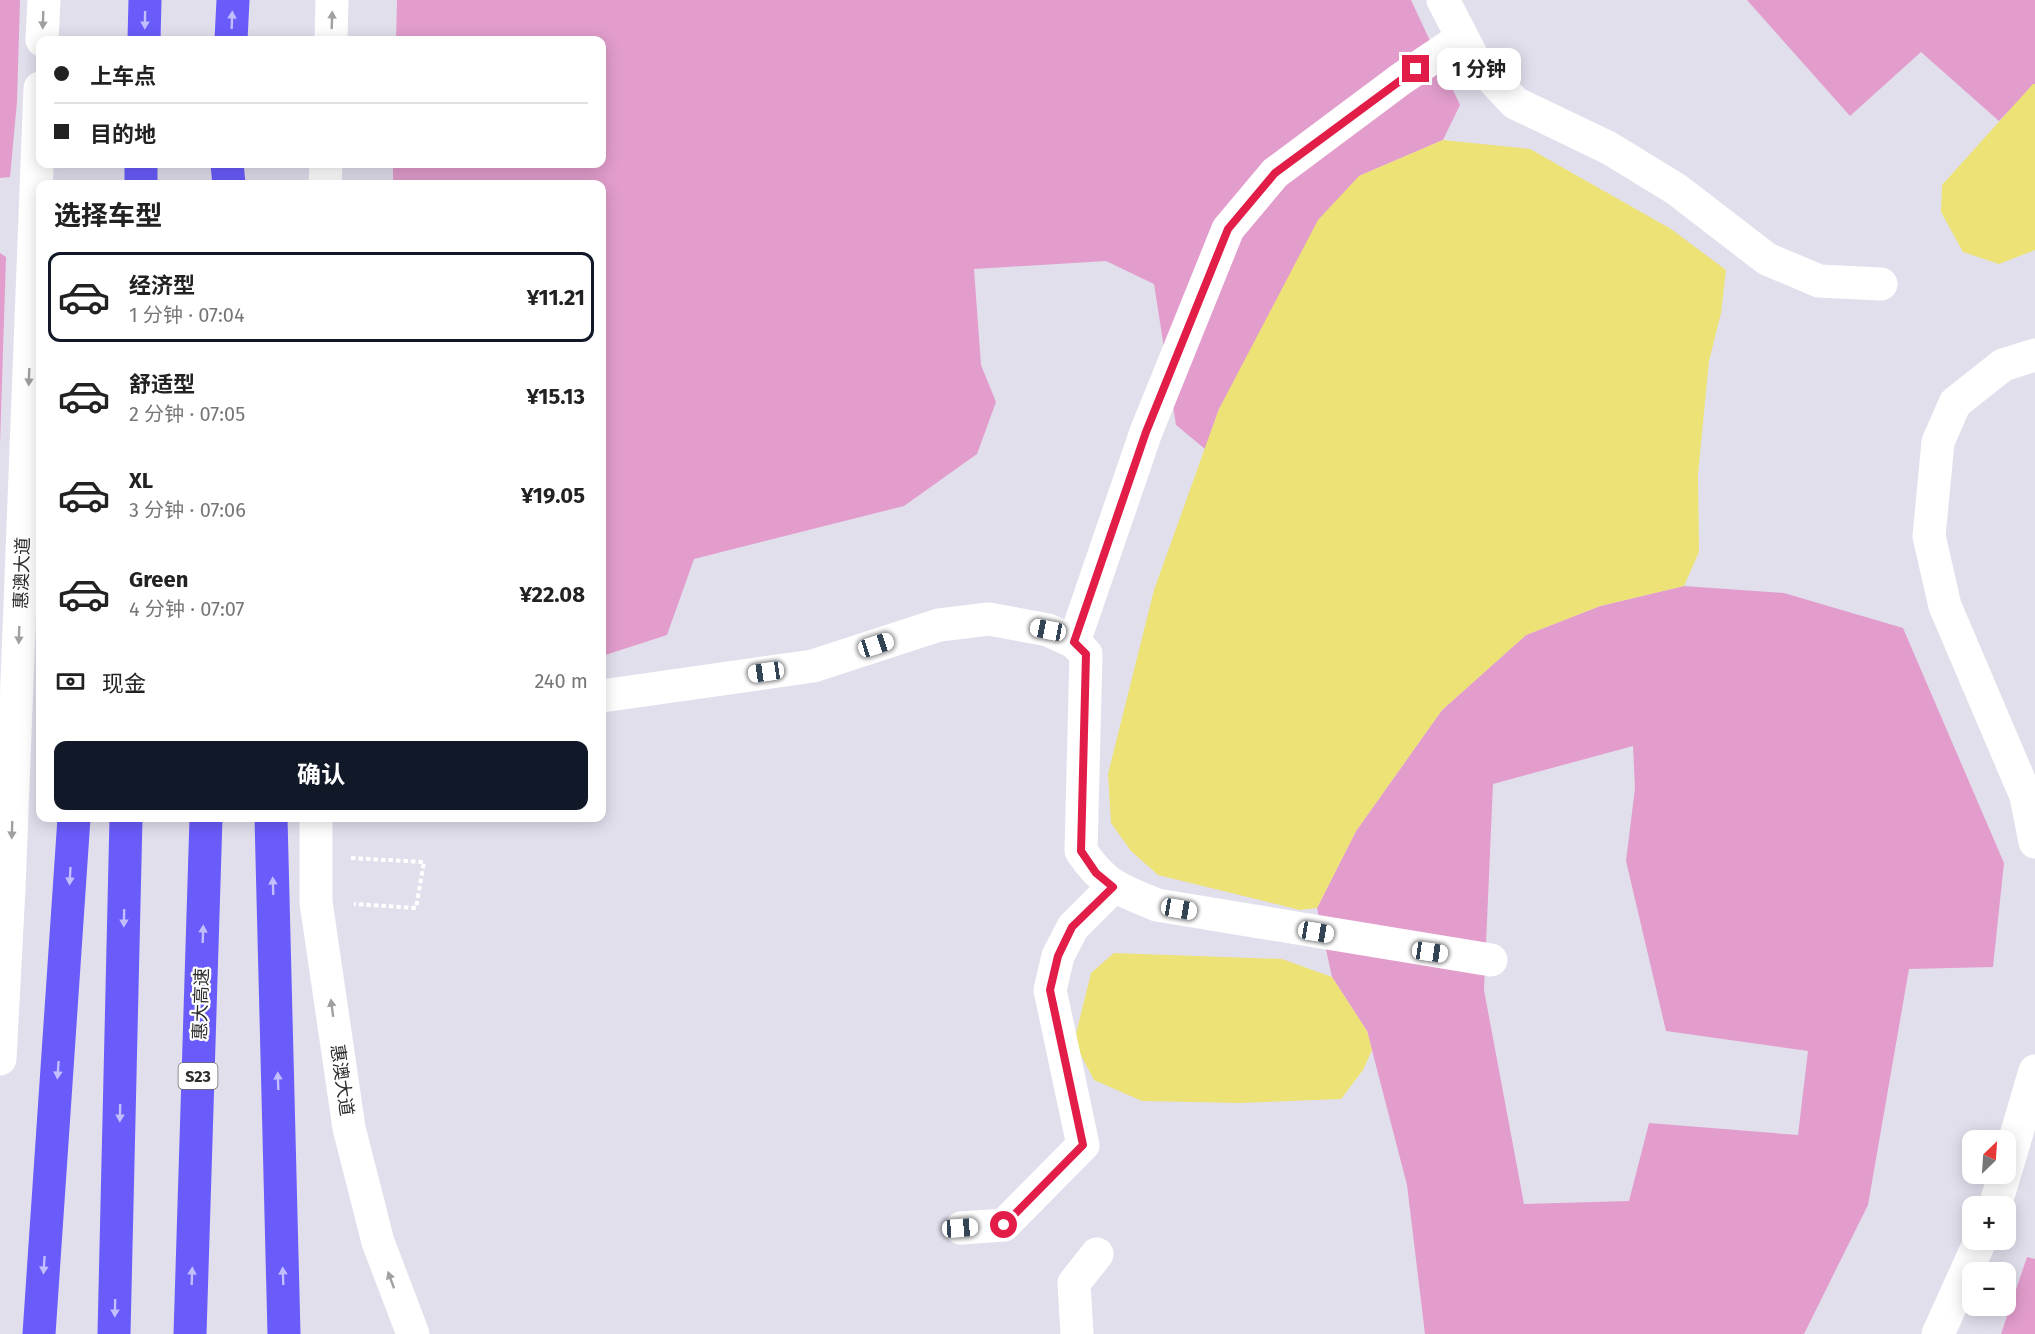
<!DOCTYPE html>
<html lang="zh">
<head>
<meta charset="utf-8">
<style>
	body { margin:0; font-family:"Fira Sans","Noto Sans SC",sans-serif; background:#f6f6f6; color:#222; height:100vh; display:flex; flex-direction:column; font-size:22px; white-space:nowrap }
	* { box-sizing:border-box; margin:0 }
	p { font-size:20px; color:#767676 }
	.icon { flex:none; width:33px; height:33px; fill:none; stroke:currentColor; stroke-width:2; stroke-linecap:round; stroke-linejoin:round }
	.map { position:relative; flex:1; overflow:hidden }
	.drawer { position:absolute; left:36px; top:180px; width:570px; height:642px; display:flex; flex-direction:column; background:#fff; border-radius:12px; box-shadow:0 3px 15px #0003 }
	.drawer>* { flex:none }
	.guide { position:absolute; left:36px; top:36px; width:570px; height:132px; border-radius:12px; box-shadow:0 3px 15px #0003; display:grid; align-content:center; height:132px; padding:0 18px; background:#fff }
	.needle { width:39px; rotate:25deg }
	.controls { position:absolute; left:1962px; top:1130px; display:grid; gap:12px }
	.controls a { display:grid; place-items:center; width:54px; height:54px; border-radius:12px; background:#fff; box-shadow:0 3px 15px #0003; font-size:30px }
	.end { position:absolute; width:27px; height:27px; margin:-14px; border:8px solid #e11d48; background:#fff; box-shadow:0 0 0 3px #fff }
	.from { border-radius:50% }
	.bubble { position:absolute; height:42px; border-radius:12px; background:#fff; box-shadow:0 3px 15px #0003; font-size:20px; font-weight:700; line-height:42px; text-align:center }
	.car { position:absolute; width:18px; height:36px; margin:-18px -9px; border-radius:8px; box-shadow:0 0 4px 2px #0007; background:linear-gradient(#fff 24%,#345 0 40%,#fff 0 76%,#345 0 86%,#fff 0) }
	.guide b { display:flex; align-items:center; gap:21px; height:57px; font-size:22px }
	.guide b+b { border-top:2px solid #e0e0e0 }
	.guide i { width:15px; height:15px; background:#222 }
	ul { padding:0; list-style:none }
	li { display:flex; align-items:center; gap:18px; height:90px; margin:0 12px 9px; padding:0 6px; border:3px solid transparent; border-radius:12px }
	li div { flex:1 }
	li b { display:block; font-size:22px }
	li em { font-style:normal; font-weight:700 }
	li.selected { border-color:#111827 }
	li>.icon { width:54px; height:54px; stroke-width:1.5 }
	h2 { padding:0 18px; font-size:27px; line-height:72px }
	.pay { display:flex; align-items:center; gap:15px; height:66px; padding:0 18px; font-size:22px }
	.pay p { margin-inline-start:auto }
	.cta { display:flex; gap:12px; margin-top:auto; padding:12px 18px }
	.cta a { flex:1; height:69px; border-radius:12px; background:#111827; color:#fff; font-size:24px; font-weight:700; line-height:69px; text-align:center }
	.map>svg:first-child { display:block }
</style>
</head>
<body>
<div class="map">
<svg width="2035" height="1334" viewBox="0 0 2035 1334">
	<rect width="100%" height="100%" fill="#e2dfed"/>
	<path fill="#e29dcd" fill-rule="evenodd" d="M0,0h20l-3,102 -7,75 -10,1z
		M397,0h1014l49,105 -17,35 -84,36 -140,233 -14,40 -29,-24 -22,-141 -48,-23 -132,8 7,96 15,37 -19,52 -73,52 -210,53 -27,76 -65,21v-472h-209v-20h209v-124h-206z
		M1747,0h288v84l-36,37 -78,-69 -71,64z
		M0,253l6,4 -6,188z
		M1684,586l100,7 119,35 101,235 -11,104 -84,2 -41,236 -64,129h-379l-18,-149 -40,-154 -35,-54 -15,-69 39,-77 86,-121 84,-75 74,-29zM1633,746l2,42 -9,73 40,170 142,20 -10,84 -149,-12 -20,78 -105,3 -40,-214 9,-206z
		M2027,1257l8,2v75h-34z"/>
	<path fill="#ece275" d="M2033,84h2v166l-36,14 -36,-12 -22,-40 1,-27z
		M1443,140l87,9 141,80 55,41 -5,43 -12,48 -11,113 1,78 -15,34 -84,20 -74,29 -84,75 -86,121 -39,77 -17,2 -142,-35 -27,-24 -20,-28 -3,-49 46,-184 65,-181 99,-189 41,-44z
		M1114,953l168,6 50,18 35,54 5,19 -9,20 -22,29 -102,4 -97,-2 -48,-21 -20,-38 17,-69z"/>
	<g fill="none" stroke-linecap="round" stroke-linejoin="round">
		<path stroke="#fff" stroke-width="4" stroke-dasharray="4.5 3" stroke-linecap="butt" d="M351,858l73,4 -8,46 -62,-4"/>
		<path stroke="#fff" stroke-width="33" d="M1443,0l30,58 42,45 94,45 67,41 91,70 52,22 62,3
			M2035,355l-32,10 -48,38 -17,39 -9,94 16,70 81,190 9,46
			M1074,642l72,-210 82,-203 47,-56 126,-94 61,-41
			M602,696l211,-30 126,-41 50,-6 59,11 26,12 12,12 -5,197c24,35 38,38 76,54l334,55
			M2006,1170l29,-99
			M1995,1206l10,-33
			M961,1228l43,-3 79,-80 -33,-155 8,-34 15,-29 40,-40
			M1077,1334l-3,-51 23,-29
			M1938,1334l43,-95"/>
		<path stroke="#fff" stroke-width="33" d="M42,40l2,-40
			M331,40l1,-40
			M325,184l1,-20
			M316,818v84l33,226 29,114 35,92
			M0,1059l9,-171 31,-800"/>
		<path stroke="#695cfb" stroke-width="33" d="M144,40l1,-40
			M231,40l2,-40
			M227,164l2,20
			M141,184v-20
			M271,818l13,516
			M39,1334l35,-516
			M114,1334l12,-516
			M190,1334l16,-516"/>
	</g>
	<defs><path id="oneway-solid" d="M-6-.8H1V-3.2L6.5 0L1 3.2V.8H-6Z" transform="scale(1.5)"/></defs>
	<g fill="#a0a0a0">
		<use href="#oneway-solid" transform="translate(43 20) rotate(92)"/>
		<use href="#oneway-solid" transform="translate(332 20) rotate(-88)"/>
		<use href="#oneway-solid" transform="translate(29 377) rotate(92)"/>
		<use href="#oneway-solid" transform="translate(19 635) rotate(92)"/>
		<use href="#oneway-solid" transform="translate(12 830) rotate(92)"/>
		<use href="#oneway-solid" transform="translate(332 1008) rotate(-98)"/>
		<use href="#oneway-solid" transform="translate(391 1280) rotate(-110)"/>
	</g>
	<g fill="#c3befd">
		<use href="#oneway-solid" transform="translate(145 20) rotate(91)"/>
		<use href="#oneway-solid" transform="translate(232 20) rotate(-88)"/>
		<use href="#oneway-solid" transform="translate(70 876) rotate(93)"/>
		<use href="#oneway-solid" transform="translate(273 886) rotate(-92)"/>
		<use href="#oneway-solid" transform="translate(124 918) rotate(91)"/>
		<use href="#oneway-solid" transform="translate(203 934) rotate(-88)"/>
		<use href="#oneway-solid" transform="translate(58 1070) rotate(94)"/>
		<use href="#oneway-solid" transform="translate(278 1081) rotate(-92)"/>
		<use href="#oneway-solid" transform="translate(120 1113) rotate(91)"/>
		<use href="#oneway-solid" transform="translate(44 1265) rotate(94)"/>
		<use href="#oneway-solid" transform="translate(192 1276) rotate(-88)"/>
		<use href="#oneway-solid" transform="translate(283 1276) rotate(-92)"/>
		<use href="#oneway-solid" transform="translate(115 1308) rotate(91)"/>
	</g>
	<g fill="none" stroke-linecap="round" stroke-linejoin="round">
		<path stroke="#e11d48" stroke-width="8" d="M1004,1225l79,-80 -33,-155 8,-34 14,-29 41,-40 -17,-14 -15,-22 5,-197 -12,-12 72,-210 82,-203 47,-56 141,-104"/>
	</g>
	<g text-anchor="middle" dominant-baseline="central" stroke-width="4.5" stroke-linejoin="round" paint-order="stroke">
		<rect fill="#fff" stroke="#6b6b6b" stroke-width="1.5" x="178.5" y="1063" width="39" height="26" rx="4.5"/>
		<g font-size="16" font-weight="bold" fill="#2c2c2c">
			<text x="198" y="1076">S23</text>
		</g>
		<g font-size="18" fill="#2c2c2c" stroke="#fff">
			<text transform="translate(22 573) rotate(-88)">惠澳大道</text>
			<text transform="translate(201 1004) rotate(-88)">惠大高速</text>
			<text transform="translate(342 1080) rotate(82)">惠澳大道</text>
		</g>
	</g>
</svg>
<div class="controls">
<a><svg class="needle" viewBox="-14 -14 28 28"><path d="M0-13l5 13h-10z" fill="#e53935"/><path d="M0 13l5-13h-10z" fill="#767676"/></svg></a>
<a>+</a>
<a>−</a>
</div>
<i class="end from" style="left:1004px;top:1225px"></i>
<i class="end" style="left:1416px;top:69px"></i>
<div class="bubble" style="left:1437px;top:48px;width:84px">1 分钟</div>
<i class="car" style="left:1048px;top:630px;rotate:281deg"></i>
<i class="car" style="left:876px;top:645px;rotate:72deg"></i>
<i class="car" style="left:766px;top:672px;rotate:262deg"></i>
<i class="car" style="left:1179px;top:909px;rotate:100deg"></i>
<i class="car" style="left:1316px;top:932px;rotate:100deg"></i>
<i class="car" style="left:1430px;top:952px;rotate:98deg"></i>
<i class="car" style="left:960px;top:1228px;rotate:86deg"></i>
<div class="guide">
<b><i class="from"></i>上车点</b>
<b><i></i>目的地</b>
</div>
<section class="drawer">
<h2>选择车型</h2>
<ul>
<li class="selected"><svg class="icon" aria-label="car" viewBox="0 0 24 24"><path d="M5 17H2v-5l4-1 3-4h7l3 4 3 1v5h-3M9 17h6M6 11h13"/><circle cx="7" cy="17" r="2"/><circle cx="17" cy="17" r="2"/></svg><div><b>经济型</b><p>1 分钟 · 07:04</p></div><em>¥11.21</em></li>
<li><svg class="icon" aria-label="car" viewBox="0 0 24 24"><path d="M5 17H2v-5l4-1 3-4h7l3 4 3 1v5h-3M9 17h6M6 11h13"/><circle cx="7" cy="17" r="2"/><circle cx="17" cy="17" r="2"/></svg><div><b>舒适型</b><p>2 分钟 · 07:05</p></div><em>¥15.13</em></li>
<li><svg class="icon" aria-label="car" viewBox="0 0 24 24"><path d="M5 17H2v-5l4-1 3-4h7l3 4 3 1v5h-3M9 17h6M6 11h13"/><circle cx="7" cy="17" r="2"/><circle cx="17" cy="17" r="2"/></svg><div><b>XL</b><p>3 分钟 · 07:06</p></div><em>¥19.05</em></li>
<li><svg class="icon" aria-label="car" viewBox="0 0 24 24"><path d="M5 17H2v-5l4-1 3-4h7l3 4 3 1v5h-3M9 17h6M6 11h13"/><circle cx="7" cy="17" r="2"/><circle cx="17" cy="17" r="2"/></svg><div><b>Green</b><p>4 分钟 · 07:07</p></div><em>¥22.08</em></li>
</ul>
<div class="pay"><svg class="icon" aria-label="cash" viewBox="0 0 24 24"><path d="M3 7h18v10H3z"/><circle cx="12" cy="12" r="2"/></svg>现金<p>240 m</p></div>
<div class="cta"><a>确认</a></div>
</section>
</div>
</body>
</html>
